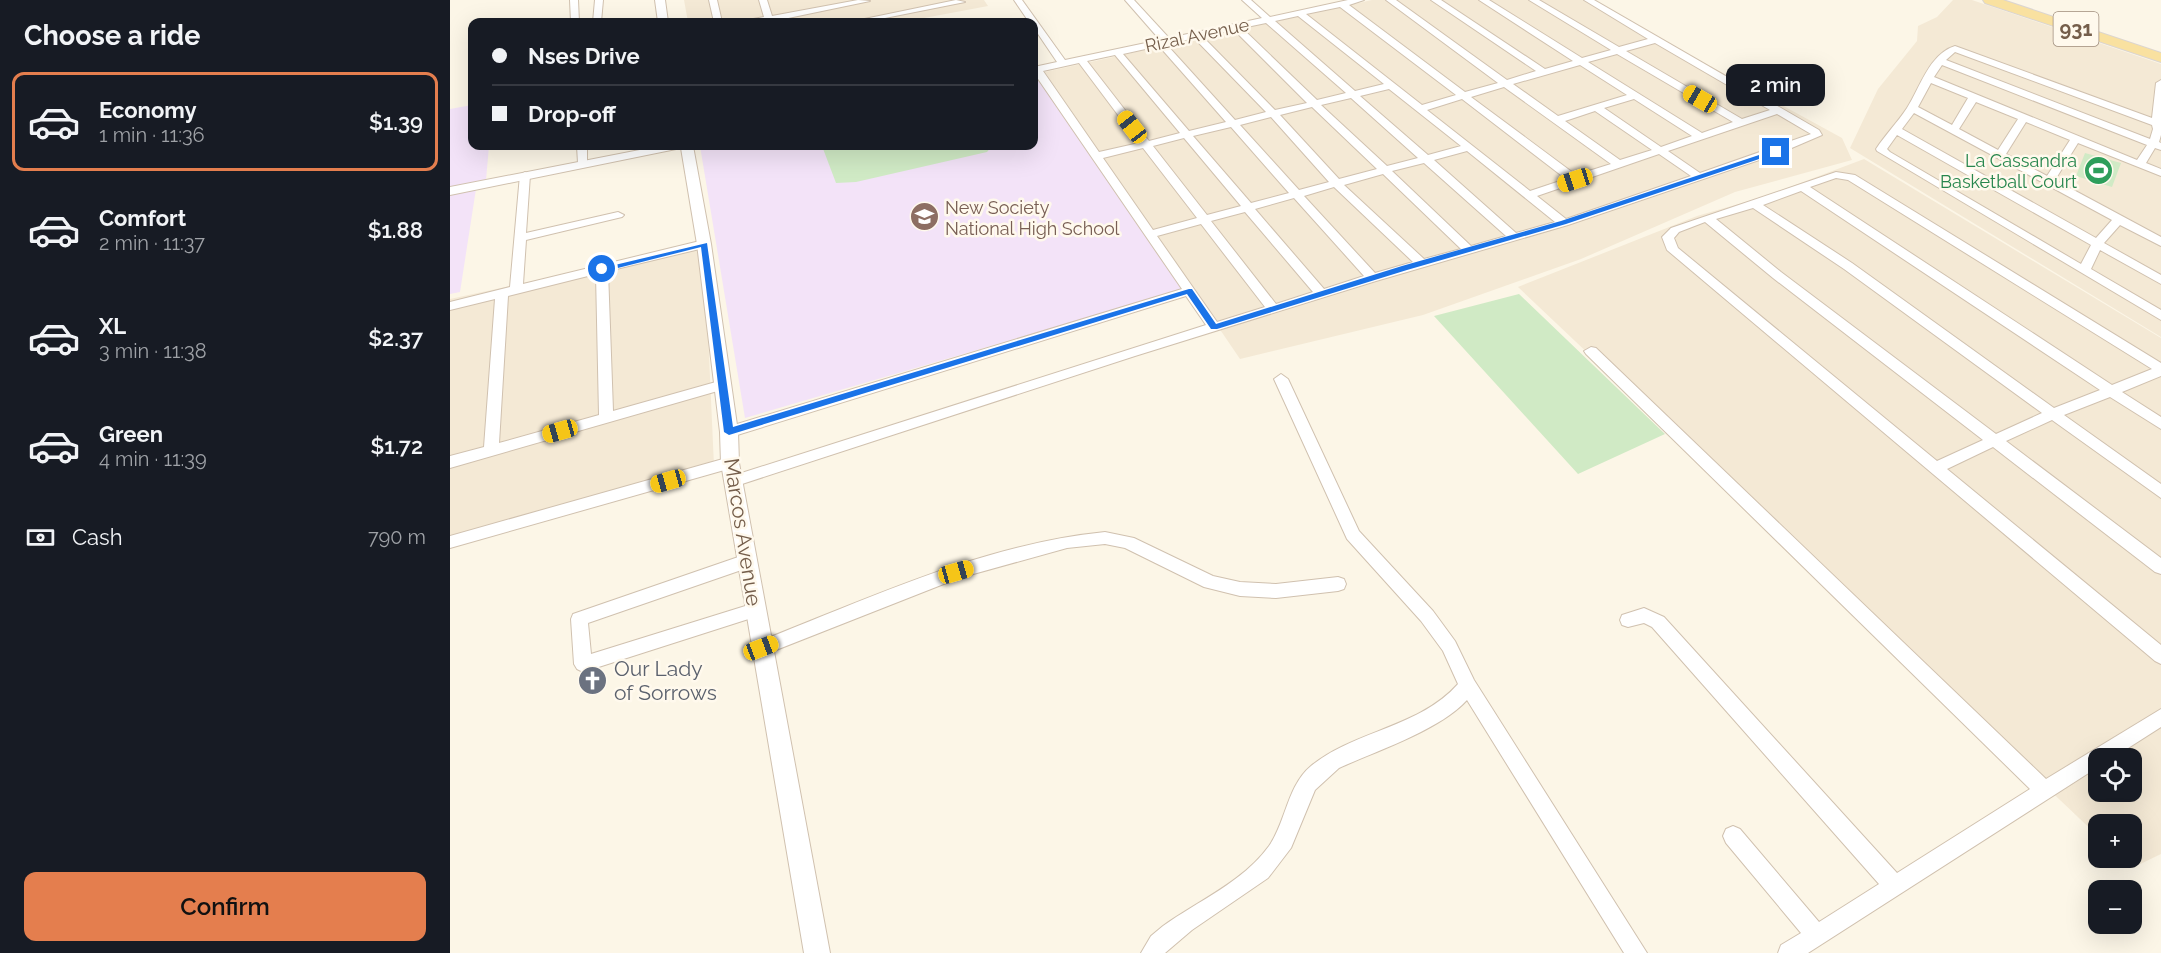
<!DOCTYPE html>
<html lang="en">
<head>
<meta charset="utf-8">
<style>
	body { margin:0; font-family:Raleway,sans-serif; background:#20242c; color:#f1f3f6; height:100vh; display:flex; flex-direction:column; font-size:22px; white-space:nowrap }
	* { box-sizing:border-box; margin:0 }
	p { font-size:20px; color:#9ea1a6 }
	.icon { flex:none; width:33px; height:33px; fill:none; stroke:currentColor; stroke-width:2; stroke-linecap:round; stroke-linejoin:round }
	.map { position:relative; flex:1; overflow:hidden }
	.details { display:flex; flex-direction:column; background:#171b24; width:450px }
	.details>* { flex:none }
	.guide { position:absolute; left:18px; top:18px; width:570px; height:132px; border-radius:12px; box-shadow:0 6px 24px #0002; display:grid; align-content:center; height:132px; padding:0 24px; background:#171b24 }
	.fabs { position:absolute; left:1638px; top:748px; display:grid; gap:12px }
	.fabs a { display:grid; place-items:center; width:54px; height:54px; border-radius:12px; background:#171b24; box-shadow:0 6px 24px #0002; font-size:30px }
	.end { position:absolute; width:27px; height:27px; margin:-14px; border:8px solid #1a73e8; background:#fff; box-shadow:0 0 0 3px #fff }
	.from { border-radius:50% }
	.bubble { position:absolute; height:42px; border-radius:12px; background:#171b24; box-shadow:0 6px 24px #0002; font-size:20px; font-weight:600; line-height:42px; text-align:center }
	.car { position:absolute; width:18px; height:36px; margin:-18px -9px; border-radius:8px; box-shadow:0 0 4px 2px #0007; background:linear-gradient(#f5c518 24%,#345 0 40%,#f5c518 0 76%,#345 0 86%,#f5c518 0) }
	.guide b { display:flex; align-items:center; gap:21px; height:57px; font-size:22px }
	.guide b+b { border-top:2px solid #363941 }
	.guide i { width:15px; height:15px; background:#f1f3f6 }
	ul { padding:0; list-style:none }
	li { display:flex; align-items:center; gap:18px; height:99px; margin:0 12px 9px; padding:0 12px; border:3px solid transparent; border-radius:12px }
	li div { flex:1 }
	li b { display:block; font-size:22px }
	li em { font-style:normal; font-weight:600 }
	li.on { border-color:#e47e4e }
	li>.icon { width:54px; height:54px; stroke-width:1.5 }
	h2 { padding:0 24px; font-size:27px; line-height:72px }
	.pay { display:flex; align-items:center; gap:15px; height:66px; padding:0 24px; font-size:22px }
	.pay p { margin-inline-start:auto }
	.button { display:flex; gap:12px; margin-top:auto; padding:12px 24px }
	.button a { flex:1; height:69px; border-radius:12px; background:#e47e4e; color:#111; font-size:24px; font-weight:600; line-height:69px; text-align:center }
	main { display:flex; flex:1; min-height:0 }
	.map>svg:first-child { display:block }
</style>
</head>
<body>
<main>
<section class="details">
<h2>Choose a ride</h2>
<ul>
<li class="on"><svg class="icon" aria-label="car" viewBox="0 0 24 24"><path d="M5 17H2v-5l4-1 3-4h7l3 4 3 1v5h-3M9 17h6M6 11h13"/><circle cx="7" cy="17" r="2"/><circle cx="17" cy="17" r="2"/></svg><div><b>Economy</b><p>1 min · 11:36</p></div><em>$1.39</em></li>
<li><svg class="icon" aria-label="car" viewBox="0 0 24 24"><path d="M5 17H2v-5l4-1 3-4h7l3 4 3 1v5h-3M9 17h6M6 11h13"/><circle cx="7" cy="17" r="2"/><circle cx="17" cy="17" r="2"/></svg><div><b>Comfort</b><p>2 min · 11:37</p></div><em>$1.88</em></li>
<li><svg class="icon" aria-label="car" viewBox="0 0 24 24"><path d="M5 17H2v-5l4-1 3-4h7l3 4 3 1v5h-3M9 17h6M6 11h13"/><circle cx="7" cy="17" r="2"/><circle cx="17" cy="17" r="2"/></svg><div><b>XL</b><p>3 min · 11:38</p></div><em>$2.37</em></li>
<li><svg class="icon" aria-label="car" viewBox="0 0 24 24"><path d="M5 17H2v-5l4-1 3-4h7l3 4 3 1v5h-3M9 17h6M6 11h13"/><circle cx="7" cy="17" r="2"/><circle cx="17" cy="17" r="2"/></svg><div><b>Green</b><p>4 min · 11:39</p></div><em>$1.72</em></li>
</ul>
<div class="pay"><svg class="icon" aria-label="cash" viewBox="0 0 24 24"><path d="M3 7h18v10H3z"/><circle cx="12" cy="12" r="2"/></svg>Cash<p>790 m</p></div>
<div class="button"><a>Confirm</a></div>
</section>
<div class="map">
<svg width="1711" height="953" viewBox="0 0 1711 953">
	<rect width="100%" height="100%" fill="#fcf6e7"/>
	<path fill="#f4e9d5" fill-rule="evenodd" d="M234,0h300l4,6 -85,16h-215z
		M922,0h217l253,138 10,22 -117,32 -154,67 -158,56 -183,44 -195,-287z
		M1503,0h19l189,64v273l-311,-189 28,-59 39,-48 1,-15 19,-9z
		M1414,159l297,179v516l-29,14 -11,-10h11v-33h-34v11l-580,-549 179,-71 69,-20zM1648,759h34v33h-34z
		M254,244l10,222 -264,79v-246z"/>
	<path fill="#f3e3f8" d="M586,74l149,215 -440,129 -45,-272h334v-71z
		M22,105v41h17l-3,34 -36,7v-78z
		M26,189l-16,103 -10,2v-99z"/>
	<path fill="#d0eac5" d="M372,146h170l-5,6 -131,30 -20,1z
		M1635,153l36,10 -9,24 -36,-11z
		M1069,294l146,140 -87,40 -144,-158z"/>
	<g fill="none" stroke-linecap="round" stroke-linejoin="round">
		<defs>
			<path id="minor" d="M120,0h8l1,22h-8z
				M145,0h8l-2,22h-8z
				M259,0h8l5,22h-8z
				M309,0h8l5,16 86,-16 12,1 -101,21h-22l1,-2 16,-3z
				M506,0l9,2 -100,20h-15z
				M564,0h8l43,60 95,-20 -35,-40h9l35,38 93,-20 -20,-18h9l19,17 78,-17h16l-15,5 116,87 33,-9 -112,-83h10l111,80 29,-9 -105,-71h10l104,69 28,-8 -94,-61h10l93,58 29,-8 -82,-50h10l80,47 29,-8 -64,-39h10l225,130 3,5 -42,18 -212,72 -192,56 -241,75 -396,129h-10l-3,-4 3,-4 477,-152 -20,-29 -452,140h-10l-2,-4 2,-4 458,-139 -148,-216v-6l23,-5 -23,-34v-6h-5zM890,7l116,88 -34,10 -116,-91zM848,16l86,68 -29,7 -80,-70zM816,23l80,70 -29,7 -75,-72zM784,30l73,73 -32,7 -73,-74zM744,38l72,74 -31,8 -68,-75zM1205,43l115,67 -28,9 -116,-68zM709,46l67,76 -37,9 -66,-77zM1167,54l116,68 -31,11 -114,-71zM665,55l65,78 -31,8 -62,-80zM629,63l60,80 -40,9 -56,-81zM1130,65l47,30 -69,21 -45,-32zM1054,87l107,77 -35,11 -105,-78zM939,89l72,57 -33,9 -68,-59zM901,98l67,60 -31,8 -66,-61zM1012,99l104,80 -36,12 -103,-81zM1184,99l58,37 -31,11 -57,-39zM862,107l65,62 -38,10 -59,-64zM1145,111l57,39 -32,10 -55,-39zM1327,114l34,20 -111,39 -32,-22zM821,117l58,65 -30,8 -59,-65zM781,127l58,66 -38,10 -58,-67zM734,138l57,68 -34,9 -54,-69zM693,148l54,70 -44,12 -50,-72zM1017,151l88,71 -39,11 -82,-73zM1209,154l32,22 -125,43 -29,-23zM974,163l82,73 -35,10 -79,-75zM933,174l78,75 -37,10 -80,-74zM884,187l79,75 -38,11 -71,-77zM844,198l70,78 -40,13 -69,-80zM795,212l68,80 -37,12 -65,-83zM751,224l64,83 -48,15 -60,-86z
				M1505,46l197,72 4,-35 5,-3v55l-2,7 2,1v7l-6,-2 -9,15 15,6v7l-83,-33 -23,37 106,57v9l-41,-21 -16,18 57,32v9l-61,-34 -9,19 70,41v10l-284,-169 -1,-2c10,-15 21,-26 31,-41 13,-20 22,-54 48,-62zM1505,52l197,73 1,4 -3,10 -204,-79zM1492,65l205,80 -10,15 -203,-83zM1481,83l37,15 -16,27 -34,-18zM1526,102l42,17 -20,31 -39,-21zM1464,113l198,107 -16,18 -194,-109zM1576,122l44,18 -23,36 -41,-22zM1447,135l194,110 -10,19 -191,-112 -3,-3z
				M127,146h10v19l-4,1 -5,-3z
				M75,172l5,3 -4,58 92,-21 6,3 -2,2 -96,23 -3,44 181,-44 6,4 -2,3 -100,24 5,140 110,-31 7,5 -2,3 -278,80v-12l34,-9 11,-148 -45,11v-8l60,-15 10,-112zM146,274l3,141 -100,28 9,-147z
				M1386,172l19,3 306,188v13l-39,16 39,25v12l-51,-32 -46,18 97,69v14l-109,-78 -46,21 155,117v16l-6,-2 -162,-125 -46,22 214,176v19l-6,-3 -488,-411 -5,-13 9,-9zM1386,178l12,2 304,189 -40,16 -302,-198zM1351,191l299,199 -46,18 -202,-145 -89,-58zM1303,208l91,61 198,144 -46,21 -215,-162 -65,-53zM1255,222l68,56 210,162 -46,21 -259,-213 -4,-10 5,-6z
				M1141,347l5,1 450,431 115,-70v18l-50,32h-13v8l-290,186h-30l3,-8 20,-12 -75,-90 -3,-7 3,-7 7,-3 7,3 79,93 60,-38 -227,-257 -8,-4 -16,4 -6,-2 -2,-5 2,-5 22,-7 20,9 233,256 133,-84 -444,-435 -2,-3z
				M831,374l7,5 71,152 74,80 22,30 19,39 173,273h-23l-157,-253c-27,30 -91,51 -128,68l-24,22 -24,58 -23,30 -76,52 -27,23h-24l10,-17 12,-10c35,-25 80,-44 106,-80 17,-24 18,-60 42,-80 44,-36 108,-38 147,-82l-15,-33 -22,-30 -74,-82 -73,-160z
				M280,457l5,2 2,4 -2,4 -285,81v-12z
				M655,532l29,6 79,38 27,6 36,2 62,-7 6,2 2,5 -2,5 -6,2 -62,7 -36,-2 -36,-9 -79,-39 -20,-4 -38,4 -108,30 -198,78 -6,-3 -3,-5 3,-5c113,-44 228,-99 350,-111z
				M297,554l6,2 2,5 -2,5 -165,57 3,31 164,-51 6,2 2,5 -2,5 -178,57 -6,-3 -3,-5 -3,-45 2,-5z"/>
			<path id="tertiary" d="M205,0h10l3,22h-10z
				M210,146h33l18,98 27,188 1,31 91,490h-26l-83,-490 -1,-31 -23,-188 -16,-96 -231,47v-8z"/>
			<path id="primary" d="M1533,0h20l158,53v9l-176,-59z"/>
		</defs>
		<use href="#minor" stroke="#d0c1af" stroke-width="2"/>
		<use href="#tertiary" stroke="#d0c1af" stroke-width="2"/>
		<use href="#primary" stroke="#dbd5d0" stroke-width="2"/>
		<use href="#minor" fill="#fff" fill-rule="evenodd"/>
		<use href="#tertiary" fill="#fff" fill-rule="evenodd"/>
		<use href="#primary" fill="#f9e1a0" fill-rule="evenodd"/>
	</g>
	<path fill="#1a73e8" d="M1324,150l6,2 -214,72 -159,46 -190,59h-6l-24,-35 -458,141 -5,-3 -23,-185 -99,25 -4,-3 109,-26 26,184 456,-138h3l24,35 186,-58 159,-45z"/>
	<defs>
		<symbol id="stadium-disc" viewBox="-11 -11 22 22"><circle r="9.5" fill="#2e9e5b" stroke="#fff9ed"/><path d="M0-5a6.5 5 0 1 0 0 10a6.5 5 0 1 0 0-10ZM-3.5-1.8h7v3.6h-7Z" fill="#fff"/></symbol>
		<symbol id="school-disc" viewBox="-11 -11 22 22"><circle r="9.5" fill="#8d6e63" stroke="#fff9ed"/><path d="M0-5L7-2L0 1L-7-2ZM-4 1L0 2.5L4 1V4Q0 6-4 4Z" fill="#fff"/></symbol>
		<symbol id="church-disc" viewBox="-11 -11 22 22"><circle r="9.5" fill="#6b7280" stroke="#fff9ed"/><path d="M-1.2-6h2.4v3.5h3.3v2.4h-3.3V6h-2.4V-.1h-3.3v-2.4h3.3Z" fill="#fff"/></symbol>
	</defs>
	<g fill-rule="evenodd">
		<use href="#stadium-disc" x="1632" y="154" width="33" height="33"/>
		<use href="#school-disc" x="458" y="200" width="33" height="33"/>
		<use href="#church-disc" x="126" y="664" width="33" height="33"/>
	</g>
	<g text-anchor="middle" dominant-baseline="central" stroke-width="5" stroke-linejoin="round" paint-order="stroke">
		<g font-size="18" fill="#755e4b" stroke="#fff9ed">
			<text transform="translate(747 35) rotate(-12)">Rizal Avenue</text>
		</g>
		<g font-size="18" fill="#27864d" stroke="#fff9ed" text-anchor="end">
			<text x="1627" y="160">La Cassandra<tspan x="1627" dy="21">Basketball Court</tspan></text>
		</g>
		<g font-size="18" fill="#785e54" stroke="#fff9ed" text-anchor="start">
			<text x="495" y="207">New Society<tspan x="495" dy="21">National High School</tspan></text>
		</g>
		<rect fill="#fff9ed" stroke="#9e8c7c" stroke-width="1.5" x="1603.5" y="12" width="45" height="34" rx="4.5"/>
		<g font-size="20" font-weight="bold" fill="#755e4b">
			<text x="1626" y="29">931</text>
		</g>
		<g font-size="21" fill="#755e4b" stroke="#fff9ed">
			<text transform="translate(293 532) rotate(81)">Marcos Avenue</text>
		</g>
		<g font-size="21" fill="#5b616d" stroke="#fff9ed" text-anchor="start">
			<text x="164" y="668">Our Lady<tspan x="164" dy="24">of Sorrows</tspan></text>
		</g>
	</g>
</svg>
<div class="fabs">
<a><svg class="icon" aria-label="locate" viewBox="0 0 24 24"><circle cx="12" cy="12" r="6"/><path d="M12 2v4M12 18v4M2 12h4M18 12h4"/></svg></a>
<a>+</a>
<a>−</a>
</div>
<i class="end from" style="left:152px;top:269px"></i>
<i class="end" style="left:1326px;top:152px"></i>
<div class="bubble" style="left:1276px;top:64px;width:99px">2 min</div>
<i class="car" style="left:1250px;top:99px;rotate:300deg"></i>
<i class="car" style="left:682px;top:127px;rotate:322deg"></i>
<i class="car" style="left:1125px;top:180px;rotate:252deg"></i>
<i class="car" style="left:110px;top:431px;rotate:254deg"></i>
<i class="car" style="left:218px;top:481px;rotate:254deg"></i>
<i class="car" style="left:506px;top:572px;rotate:74deg"></i>
<i class="car" style="left:311px;top:648px;rotate:69deg"></i>
<div class="guide">
<b><i class="from"></i>Nses Drive</b>
<b><i></i>Drop-off</b>
</div>
</div>
</main>
</body>
</html>
